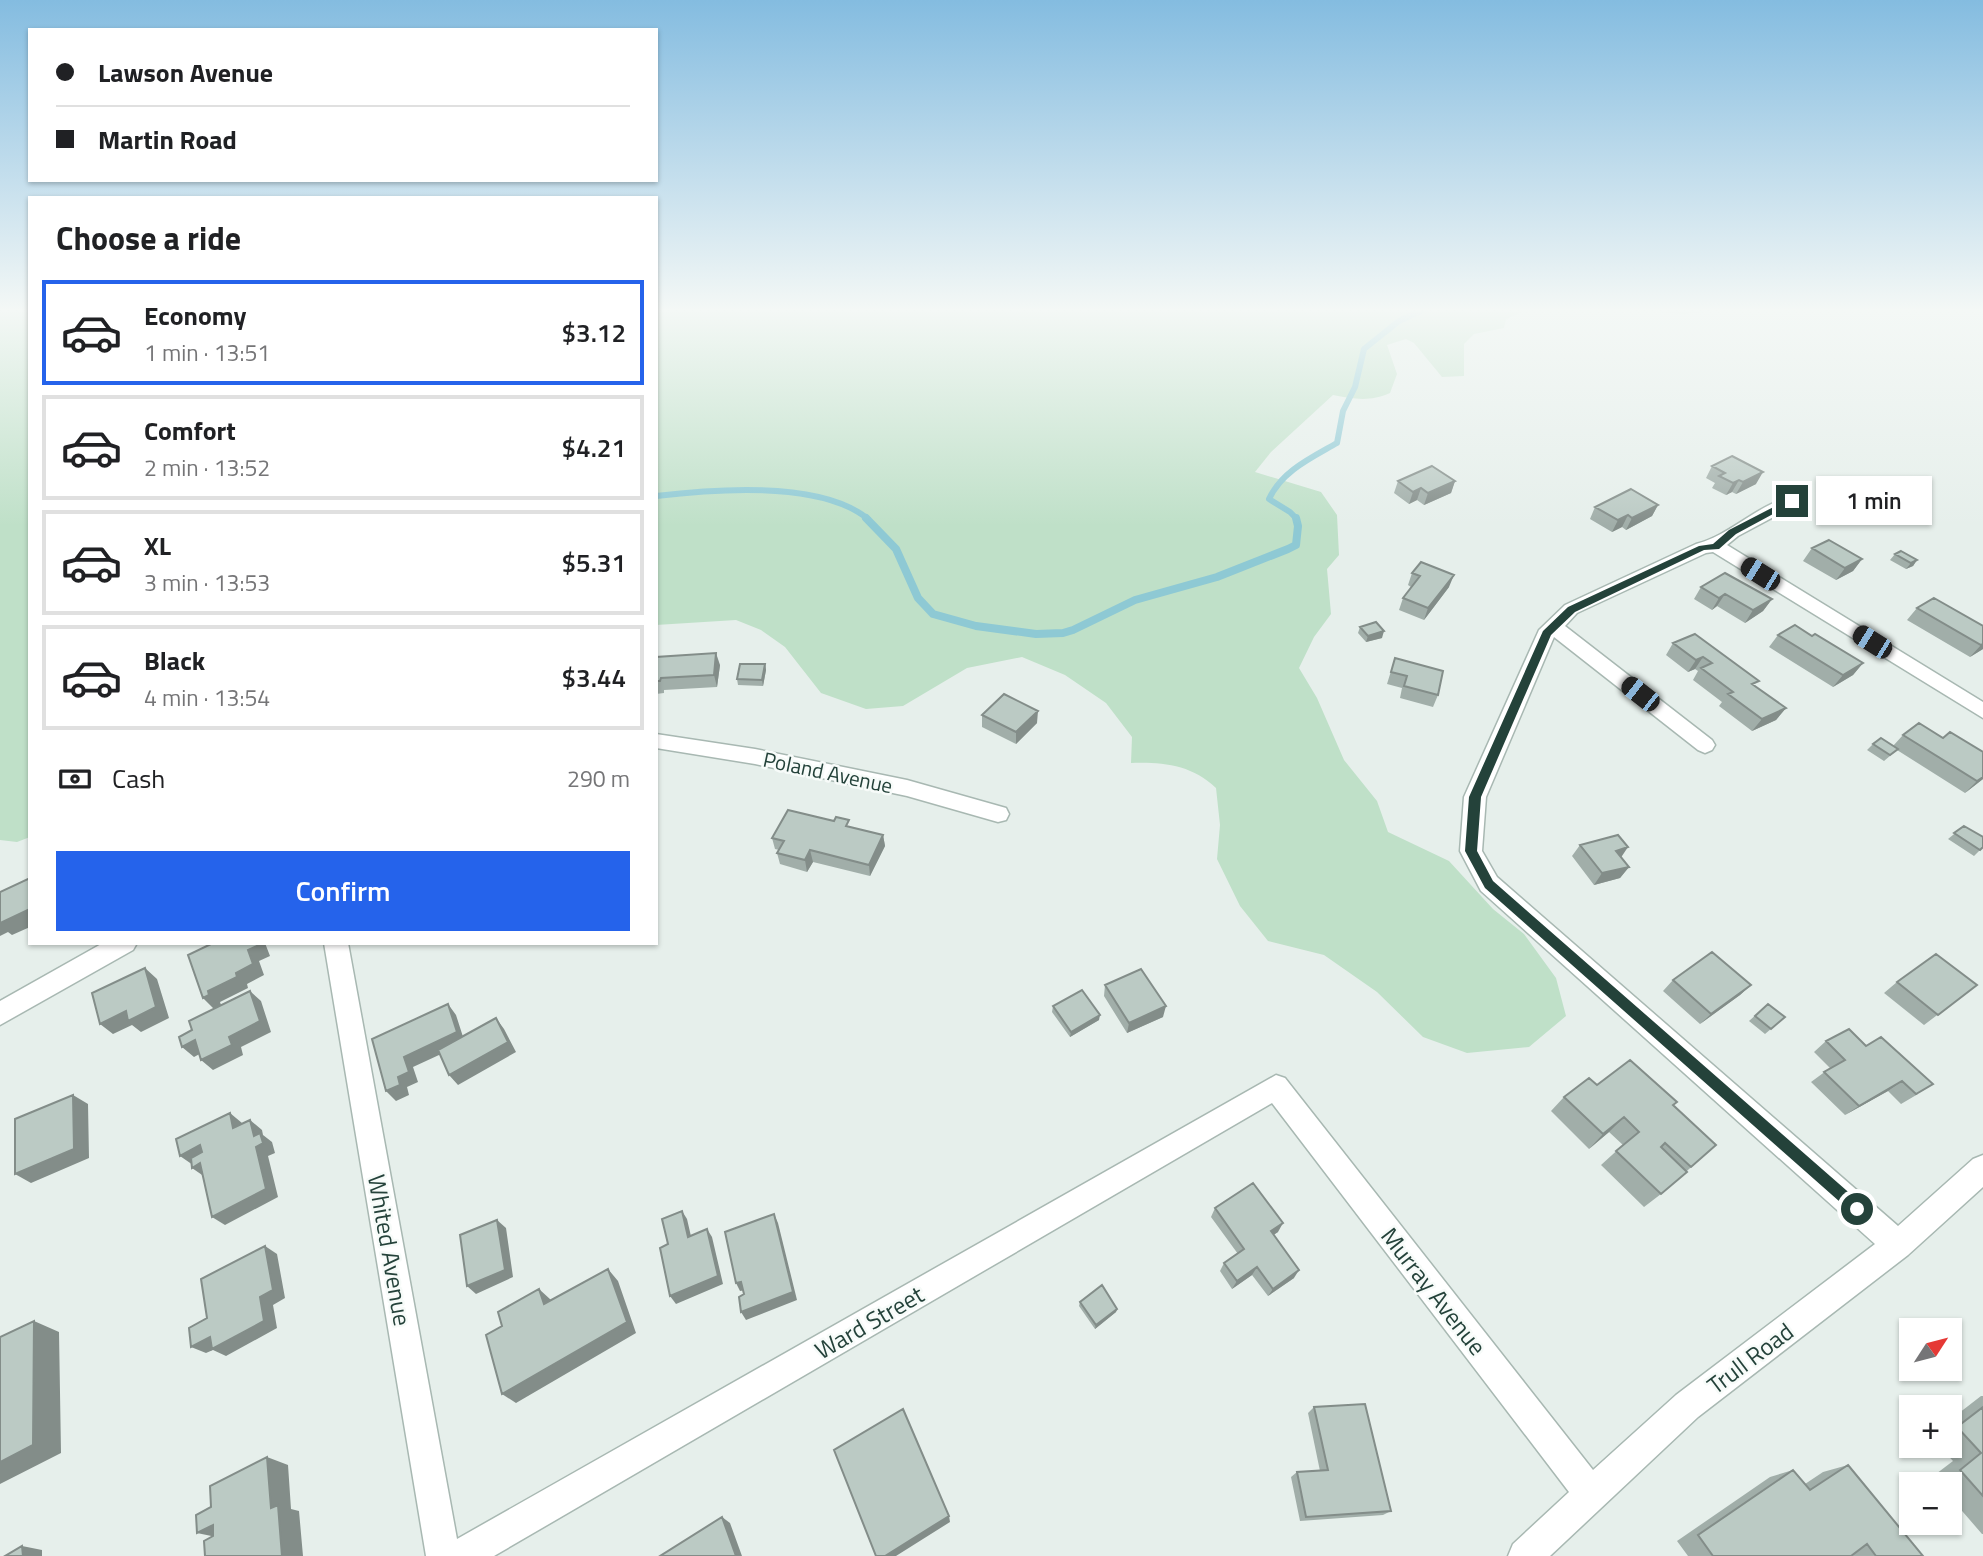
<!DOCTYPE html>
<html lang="en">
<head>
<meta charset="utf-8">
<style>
	body { margin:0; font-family:"Titillium Web",sans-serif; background:#f6f6f6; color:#202124; height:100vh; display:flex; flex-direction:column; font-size:26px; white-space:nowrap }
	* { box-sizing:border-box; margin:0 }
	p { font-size:23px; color:#757577 }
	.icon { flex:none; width:38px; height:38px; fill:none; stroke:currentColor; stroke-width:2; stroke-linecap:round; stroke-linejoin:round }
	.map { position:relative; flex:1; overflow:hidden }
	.details { position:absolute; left:28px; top:196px; width:630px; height:749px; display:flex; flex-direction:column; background:#fff; border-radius:0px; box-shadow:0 2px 5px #0004 }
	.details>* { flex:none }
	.hud { position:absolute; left:28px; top:28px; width:630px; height:154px; border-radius:0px; box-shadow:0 2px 5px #0004; display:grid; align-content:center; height:154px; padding:0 28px; background:#fff }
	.needle { width:46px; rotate:54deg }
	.tools { position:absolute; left:1899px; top:1318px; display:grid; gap:14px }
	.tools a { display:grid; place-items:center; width:63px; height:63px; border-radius:0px; background:#fff; box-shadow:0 2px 5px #0004; font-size:35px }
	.end { position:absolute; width:32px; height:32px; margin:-16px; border:9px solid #24423a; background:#fff; box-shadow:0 0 0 4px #fff }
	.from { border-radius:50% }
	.bubble { position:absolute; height:49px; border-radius:0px; background:#fff; box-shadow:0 2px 5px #0004; font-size:23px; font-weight:600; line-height:49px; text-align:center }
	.car { position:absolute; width:21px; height:42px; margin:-21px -10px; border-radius:9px; box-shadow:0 0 5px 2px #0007; background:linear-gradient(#222 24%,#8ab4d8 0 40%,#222 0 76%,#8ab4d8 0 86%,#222 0) }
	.hud b { display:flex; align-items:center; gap:24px; height:66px; font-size:26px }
	.hud b+b { border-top:2px solid #e0e0e0 }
	.hud i { width:18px; height:18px; background:#202124 }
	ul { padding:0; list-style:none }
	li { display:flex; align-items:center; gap:21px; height:105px; margin:0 14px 10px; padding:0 14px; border:4px solid #e0e0e0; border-radius:0px }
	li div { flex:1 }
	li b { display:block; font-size:26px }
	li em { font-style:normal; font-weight:600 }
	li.current { border-color:#2563eb }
	li>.icon { width:63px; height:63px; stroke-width:1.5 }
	h2 { padding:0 28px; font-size:32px; line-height:84px }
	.pay { display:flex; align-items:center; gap:18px; height:77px; padding:0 28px; font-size:26px }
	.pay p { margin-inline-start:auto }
	.primary-button { display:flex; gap:14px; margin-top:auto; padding:14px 28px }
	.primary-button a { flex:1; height:80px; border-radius:0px; background:#2563eb; color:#fff; font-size:28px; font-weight:600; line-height:80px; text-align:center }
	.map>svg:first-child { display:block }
</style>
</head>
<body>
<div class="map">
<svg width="1983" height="1556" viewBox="0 0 1983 1556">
	<rect width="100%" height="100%" fill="#e6efeb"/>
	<path fill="#bfe0c8" d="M0,308h30v529l-13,5 -17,-2z
		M656,308h875l-25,11 -2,9 -30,6 -10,10v32l-22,1 -28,-34 -8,-4 -19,6 10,29 -7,19c-20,9 -36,6 -57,2l-62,57 -16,20 66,20 16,23 2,40 -12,14 4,45 -17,23 -15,31 18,30 27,62 33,41 11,31 61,29 44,48 31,25 32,44 10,38 -37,31 -62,6 -44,-16 -46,-45 -53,-37 -56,-14 -28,-35 -23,-47 3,-34 -4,-37c-24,-23 -53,-26 -85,-25l1,-26 -26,-34 -41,-28 -43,-18 -55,11 -64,38 -37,3 -45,-16 -36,-46 -24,-17 -25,-10 -80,5z
		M1603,308h134l-53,6z"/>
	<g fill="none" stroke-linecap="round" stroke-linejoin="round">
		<path stroke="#8ec9d4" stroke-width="6" d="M656,496c58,-7 165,-16 212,23
			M1297,519l-7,-7 -21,-13c13,-28 42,-41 68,-56l6,-32 12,-24 9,-38 35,-28 28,-13"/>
		<path stroke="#8ec9d4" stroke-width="8" d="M866,518l30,31 22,49 15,16 43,12 60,8 27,-1 10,-3 62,-30 82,-23 71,-28 8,-4 2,-19 -2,-8"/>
		<defs>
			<path id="minor" d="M1792,496l8,5 -2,3 -60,32 -11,9 256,157v16l-270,-166 -7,1 -129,60 -12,13 147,114 3,5 -3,5 -7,3 -7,-3 -144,-113 -68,160 -4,54 15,26 401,349 75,-67 10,-4v32l-75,68 -210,162 -148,139h-42l5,-12 56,-52 -297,-389 -778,453h-68l-102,-613h24l109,596 819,-464 9,3 308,392 83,-75 199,-151 -394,-353 -21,-40 4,-54 75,-167 26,-25 131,-61c33,-8 61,-39 96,-48z
				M656,734l99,15 152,31 99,28 3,6 -3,6 -8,2 -91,-26 -152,-32 -99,-16z
				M103,943h34l-4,7 -133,75v-24z"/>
		</defs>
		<use href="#minor" stroke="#a8b8b2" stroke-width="3"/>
		<use href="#minor" fill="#fff" fill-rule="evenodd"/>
	</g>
	<path fill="#a1aea9" d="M1712,466l44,18 -20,10 -4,-2 -6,3 -14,-7 3,-5 -9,-5z
		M1398,481h57l-4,12 -27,12 -7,-5 -8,4 -15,-11z
		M1658,505l-6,11 -26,14 -4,-3 -10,5 -22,-13 5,-12z
		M1812,548l50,11 -9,12 -17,9 -33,-19z
		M1895,554l22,6 -4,6 -7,3 -16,-9z
		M1412,573l37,14 -25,33 -25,-10 4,-12 8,-11 -3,-2z
		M1701,587l71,12 -9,12 -18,12 -28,-17 -5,4 -18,-11z
		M1917,608l66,18v23l-13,8 -63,-37z
		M1360,627l22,11 -16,4 -8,-9z
		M1695,634l60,52 31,22 -10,12 -24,11 -33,-25 3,-4 -29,-22 5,-9 -3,-2 -7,3 -22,-17 7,-12z
		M1778,635l85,28 -10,12 -20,12 -64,-40z
		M656,657l64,8 -3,22 -53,3v3l-8,1z
		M1395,658l43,37 -5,12 -33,-9 2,-10 -15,-4z
		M765,664l1,6 -3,16 -25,-1 -1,-6z
		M982,715l55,8 -21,21 -34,-17z
		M1903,735l80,44 -18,14 -68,-43 -13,11 -17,-11 6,-6 20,2z
		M1964,826l19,21 -9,9 -26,-17z
		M850,827l33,8 2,11 -15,30 -57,-14 -6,10 -27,-8 -3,-11 2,-3 -4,-1 -3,-11z
		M1580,845l41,12 8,10 -9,11 -26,7 -22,-29z
		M1673,980l78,5 -11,10 -40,29 -37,-33z
		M1897,982l80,3 -53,40 -40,-32z
		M1105,985l58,32 -36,16 -23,-37z
		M1768,1004l17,13 -20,17 -16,-13z
		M1053,1006l46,14 -29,17 -18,-25z
		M1849,1029l69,65 -17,10 -13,-13 -43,24 -34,-33 19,-14 -16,-16 12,-11z
		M1597,1085l76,20 43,40 -55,49 -17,13 -43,-42 22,-20 -14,-13 -20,17 -38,-38 13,-14z
		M1215,1208l63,24 -5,3 21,43 -26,18 -16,-21 -20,14 -12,-18 4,-8 14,-9 -27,-37z
		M1080,1302l37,7 -1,3 -21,17 -16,-23z
		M1981,1396h2v138h-1l-32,-37v-13h-12l-6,-7 21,-16 -14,-15h11v-26z
		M1314,1407l77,104 -8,4 -83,6 -9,-44 6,-5 23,-1 -12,-58z
		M1848,1465l75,91h-235l-11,-15 93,-64 23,-7 12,14 18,-12z"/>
	<path fill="#838d89" d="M1763,472l-7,12 -20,10 7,-12z
		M1739,480l-7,12 -6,3 7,-12z
		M1455,481l-4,12 -27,12 4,-12z
		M1421,488l-4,12 -8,4 4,-12z
		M1658,505l-6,11 -26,14 6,-12z
		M1628,515l-6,12 -10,5 6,-12z
		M1862,559l-9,12 -17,9 9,-12z
		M1917,560l-4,6 -7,3 5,-6z
		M1454,575l-5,12 -25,33 4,-12z
		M1725,594l-8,12 -5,4 7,-12z
		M1772,599l-9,12 -18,12 8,-13z
		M1384,631l-2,7 -16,4 2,-6z
		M1983,644v5l-13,8 11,-12z
		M716,653l4,12 -3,22 -3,-12z
		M1703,657l-8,12 -7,3 8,-12z
		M1863,663l-10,12 -20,12 10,-12z
		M765,664l1,6 -3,16 -1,-6z
		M1786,708l-10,12 -24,11 10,-12z
		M1038,711l-1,12 -21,21v-12z
		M1983,777v2l-18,14 12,-12z
		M883,835l2,11 -15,30 -1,-11z
		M1628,847l-8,12 -4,-8z
		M810,850l3,12 -6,10 -2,-12z
		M1629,867l-9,11 -26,7 8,-12z
		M30,909v18l-18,8 -4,-3 -8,4v-13z
		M259,943h6l5,13 -11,5 5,14 -17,9 1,4 -28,14 1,3 -7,4 -11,-11 5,-7 28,-18 12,-23z
		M145,968l12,11 12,39 -28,14 -9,-7 -19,9 -13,-10z
		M1751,985l-11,10 -40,29 11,-10z
		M250,991l11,10 10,31 -30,15 2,8 -30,15 -12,-10 28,-23z
		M448,1004l8,11 9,28 -52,24 5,15 -11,5 2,8 -13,6 -10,-10 18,-34z
		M1166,1006l-3,11 -36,16 2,-10z
		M1100,1015l-1,5 -29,17 1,-5z
		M496,1018l8,11 12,23 -58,33 -9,-10z
		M195,1040l12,10 -13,7 -12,-10z
		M1902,1081l-14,10 -43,24 14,-9z
		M73,1095l15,9 1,54 -58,25 -16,-9z
		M230,1113l12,10 4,14 -13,-9z
		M1624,1117l-15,15 -20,17 14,-15z
		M250,1120l12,10 1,5 9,7 3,11 -7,3 10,41 -53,28 -13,-8 42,-81z
		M200,1145l13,10 -20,10 -13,-9z
		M200,1163l5,14 -13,-9z
		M682,1211l5,8 6,26 -5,-8z
		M774,1214l4,9 19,77 -51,20 -5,-8z
		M497,1220l9,8 7,49 -37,17 -9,-8z
		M1283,1223l-5,9 -12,8 5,-9z
		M707,1229l5,8 11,47 -47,20 -6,-8z
		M265,1246l12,8 8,44 -12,7 4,23 -51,28 -13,-6 -7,3 -15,-6 69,-50z
		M1257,1267l-5,8 -20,14 5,-8z
		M608,1269l10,12 18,52 -120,70 -14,-9z
		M1299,1270l-5,8 -26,18 5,-7z
		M741,1282l5,8 -6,1 -4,-8z
		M539,1289l12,11 -7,4z
		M1117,1309l-1,3 -21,17 1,-4z
		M34,1321l25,11 2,121 -61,31v-22z
		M267,1457l21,8 3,44 8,2 4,45h-21l-11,-48z
		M949,1516l1,6 -54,34h-11z
		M722,1517l8,6 12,33h-6z
		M213,1525l8,13 -24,-5z
		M22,1546l20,4v6h-19z"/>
	<path fill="#bbcac4" stroke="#838d89" stroke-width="2" d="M1732,456l31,16 -20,10 -4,-2 -6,3 -14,-7 6,-3 -13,-7z
		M1432,466l23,15 -27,12 -7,-5 -8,4 -15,-11z
		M1631,489l27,16 -26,13 -4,-3 -10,5 -23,-13z
		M1829,540l33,19 -17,9 -33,-20z
		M1901,551l16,9 -6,3 -16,-9z
		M1421,562l33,13 -26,33 -25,-10 17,-22 -8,-3z
		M1725,573l47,26 -19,11 -28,-16 -6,4 -18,-11z
		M1934,598l49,28v18l-2,1 -64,-37z
		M1376,622l8,9 -16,5 -8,-9z
		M1795,625l17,11 3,-2 48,29 -20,12 -65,-40z
		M1695,634l64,47 -7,3 34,24 -24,11 -34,-25 5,-2 -32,-24 11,-5 -9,-6 -7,3 -23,-17z
		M716,653l-2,22 -53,3 -1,3h-4v-24z
		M1395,658l48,13 -5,24 -34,-9 3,-10 -16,-4z
		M740,664h25l-3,16 -25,-1z
		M1004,694l34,17 -22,21 -34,-17z
		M1919,723l24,15 7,-6 33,20v25l-6,4 -74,-46z
		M1881,738l17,11 -8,6 -17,-11z
		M788,810l46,11 2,-4 13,3 -3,6 37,9 -14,30 -59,-15 -5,10 -28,-7 7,-12 -12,-3z
		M1964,826l19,11v10l-3,3 -26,-17z
		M1618,835l10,12 -12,4 13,16 -27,6 -22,-28z
		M30,878v31l-30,14v-31z
		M213,943h46v2l-11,5 5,14 -17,9 1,4 -29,14 1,4 -6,3 -15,-43z
		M1712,952l39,33 -40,29 -38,-34z
		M1936,954l41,31 -39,30 -41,-33z
		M145,968l11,39 -28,14 -2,-10 -26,13 -8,-31z
		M1141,969l25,37 -37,17 -24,-38z
		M1082,990l18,25 -29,17 -18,-26z
		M250,991l10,30 -31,16 3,8 -31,15 -6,-20 -13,7 -3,-10 13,-7 -3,-9z
		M448,1004l9,28 -53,25 5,15 -11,5 2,8 -14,6 -14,-52z
		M1768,1004l17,13 -14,12 -16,-13z
		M496,1018l12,24 -59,33 -11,-25z
		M1849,1029l17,17 15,-9 52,47 -17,10 -14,-13 -43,25 -35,-34 21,-12 -19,-19z
		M1630,1060l47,42 -4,3 43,40 -25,22 -26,-24 -4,4 26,25 -26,22 -45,-43 23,-19 -15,-15 -21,17 -39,-37 25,-19 8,7z
		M73,1095l1,54 -59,25v-55z
		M230,1113l3,15 17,-8 4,16 6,-3 3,10 -7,4 10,42 -54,28 -12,-54 -8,5 -1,-10 11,-6 -2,-7 -20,11 -4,-17z
		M1253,1183l30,40 -12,8 28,39 -26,19 -16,-22 -20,14 -13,-18 20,-14 -29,-41z
		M682,1211l6,26 19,-8 11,47 -48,20 -10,-48 8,-4 -6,-25z
		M774,1214l19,78 -52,20 -2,-15 5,-3 -3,-12 -5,1 -11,-51z
		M497,1220l8,50 -38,16 -7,-51z
		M265,1246l8,44 -13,7 4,24 -52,28 -2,-12 -19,10 -2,-19 18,-10 -6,-39z
		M608,1269l19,53 -125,72 -16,-59 16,-9 -4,-14 41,-23 5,15z
		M1102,1285l15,24 -21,16 -16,-23z
		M34,1321l-1,124 -33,17v-125z
		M1365,1404l26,107 -85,6 -9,-45 31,-2 -14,-63z
		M1983,1407v89l-23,-26 21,-17 -24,-26z
		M903,1409l46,107 -64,40h-9l-42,-106z
		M267,1457l4,51 7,-3 4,51h-77l-1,-15 9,-5v-11l-16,8 -1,-18 15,-8 -1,-21z
		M1848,1465l75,91h-47l-9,-12 -16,12h-138l-15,-21 95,-65 17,20z
		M722,1517l14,39h-76z
		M22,1546l1,10h-18z"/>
	<linearGradient id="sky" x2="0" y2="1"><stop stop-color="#84bce0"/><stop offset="0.59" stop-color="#f4f8f6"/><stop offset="1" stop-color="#f4f8f6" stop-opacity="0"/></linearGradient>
	<rect width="1983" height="526" fill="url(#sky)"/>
	<path fill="#24423a" d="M1789,499l8,2 -61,33 -17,15 -15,1 -129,62 -24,23 -70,162 -4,54 16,30 369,323 2,5 -2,6 -5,2 -372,-329 -20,-37 4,-54 74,-166 25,-24 131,-61 14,-2 16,-14z"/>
	<g text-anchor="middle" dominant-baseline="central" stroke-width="5" stroke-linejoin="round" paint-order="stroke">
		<g font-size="21" fill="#24423a" stroke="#f7fbf9">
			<text transform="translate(828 772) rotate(12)">Poland Avenue</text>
		</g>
		<g font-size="24" fill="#24423a" stroke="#f7fbf9">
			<text transform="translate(390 1250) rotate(80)">Whited Avenue</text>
			<text transform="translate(1434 1291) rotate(52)">Murray Avenue</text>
			<text transform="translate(869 1322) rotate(-30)">Ward Street</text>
			<text transform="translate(1750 1358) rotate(-37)">Trull Road</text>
		</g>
	</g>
</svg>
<div class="tools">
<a><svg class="needle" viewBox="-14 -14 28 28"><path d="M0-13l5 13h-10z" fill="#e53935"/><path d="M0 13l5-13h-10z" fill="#757577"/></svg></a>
<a>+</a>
<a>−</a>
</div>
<i class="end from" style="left:1857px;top:1209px"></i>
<i class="end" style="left:1792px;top:501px"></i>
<div class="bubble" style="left:1816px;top:476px;width:116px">1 min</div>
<i class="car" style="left:1760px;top:574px;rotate:302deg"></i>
<i class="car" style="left:1872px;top:642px;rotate:302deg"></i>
<i class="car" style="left:1640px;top:694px;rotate:308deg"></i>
<div class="hud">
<b><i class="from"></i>Lawson Avenue</b>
<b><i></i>Martin Road</b>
</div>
<section class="details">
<h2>Choose a ride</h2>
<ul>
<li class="current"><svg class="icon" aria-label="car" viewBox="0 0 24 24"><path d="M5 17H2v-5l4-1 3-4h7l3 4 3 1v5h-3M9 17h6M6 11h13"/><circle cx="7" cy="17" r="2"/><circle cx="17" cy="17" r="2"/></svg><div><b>Economy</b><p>1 min · 13:51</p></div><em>$3.12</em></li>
<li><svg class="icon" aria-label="car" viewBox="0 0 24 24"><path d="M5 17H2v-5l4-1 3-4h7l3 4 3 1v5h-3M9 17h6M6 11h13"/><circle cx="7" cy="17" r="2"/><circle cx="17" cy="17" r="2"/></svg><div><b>Comfort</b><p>2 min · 13:52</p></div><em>$4.21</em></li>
<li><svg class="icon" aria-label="car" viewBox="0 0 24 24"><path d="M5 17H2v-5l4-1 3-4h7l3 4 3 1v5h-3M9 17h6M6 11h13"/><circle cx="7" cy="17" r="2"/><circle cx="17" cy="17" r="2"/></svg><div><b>XL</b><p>3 min · 13:53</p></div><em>$5.31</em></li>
<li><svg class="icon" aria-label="car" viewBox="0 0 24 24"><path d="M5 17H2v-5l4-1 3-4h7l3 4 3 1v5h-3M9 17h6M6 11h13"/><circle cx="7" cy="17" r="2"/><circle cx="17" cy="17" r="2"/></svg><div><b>Black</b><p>4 min · 13:54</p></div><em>$3.44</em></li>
</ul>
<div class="pay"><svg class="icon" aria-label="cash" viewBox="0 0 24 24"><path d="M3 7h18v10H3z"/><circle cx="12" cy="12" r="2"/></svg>Cash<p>290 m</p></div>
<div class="primary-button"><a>Confirm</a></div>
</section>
</div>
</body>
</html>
